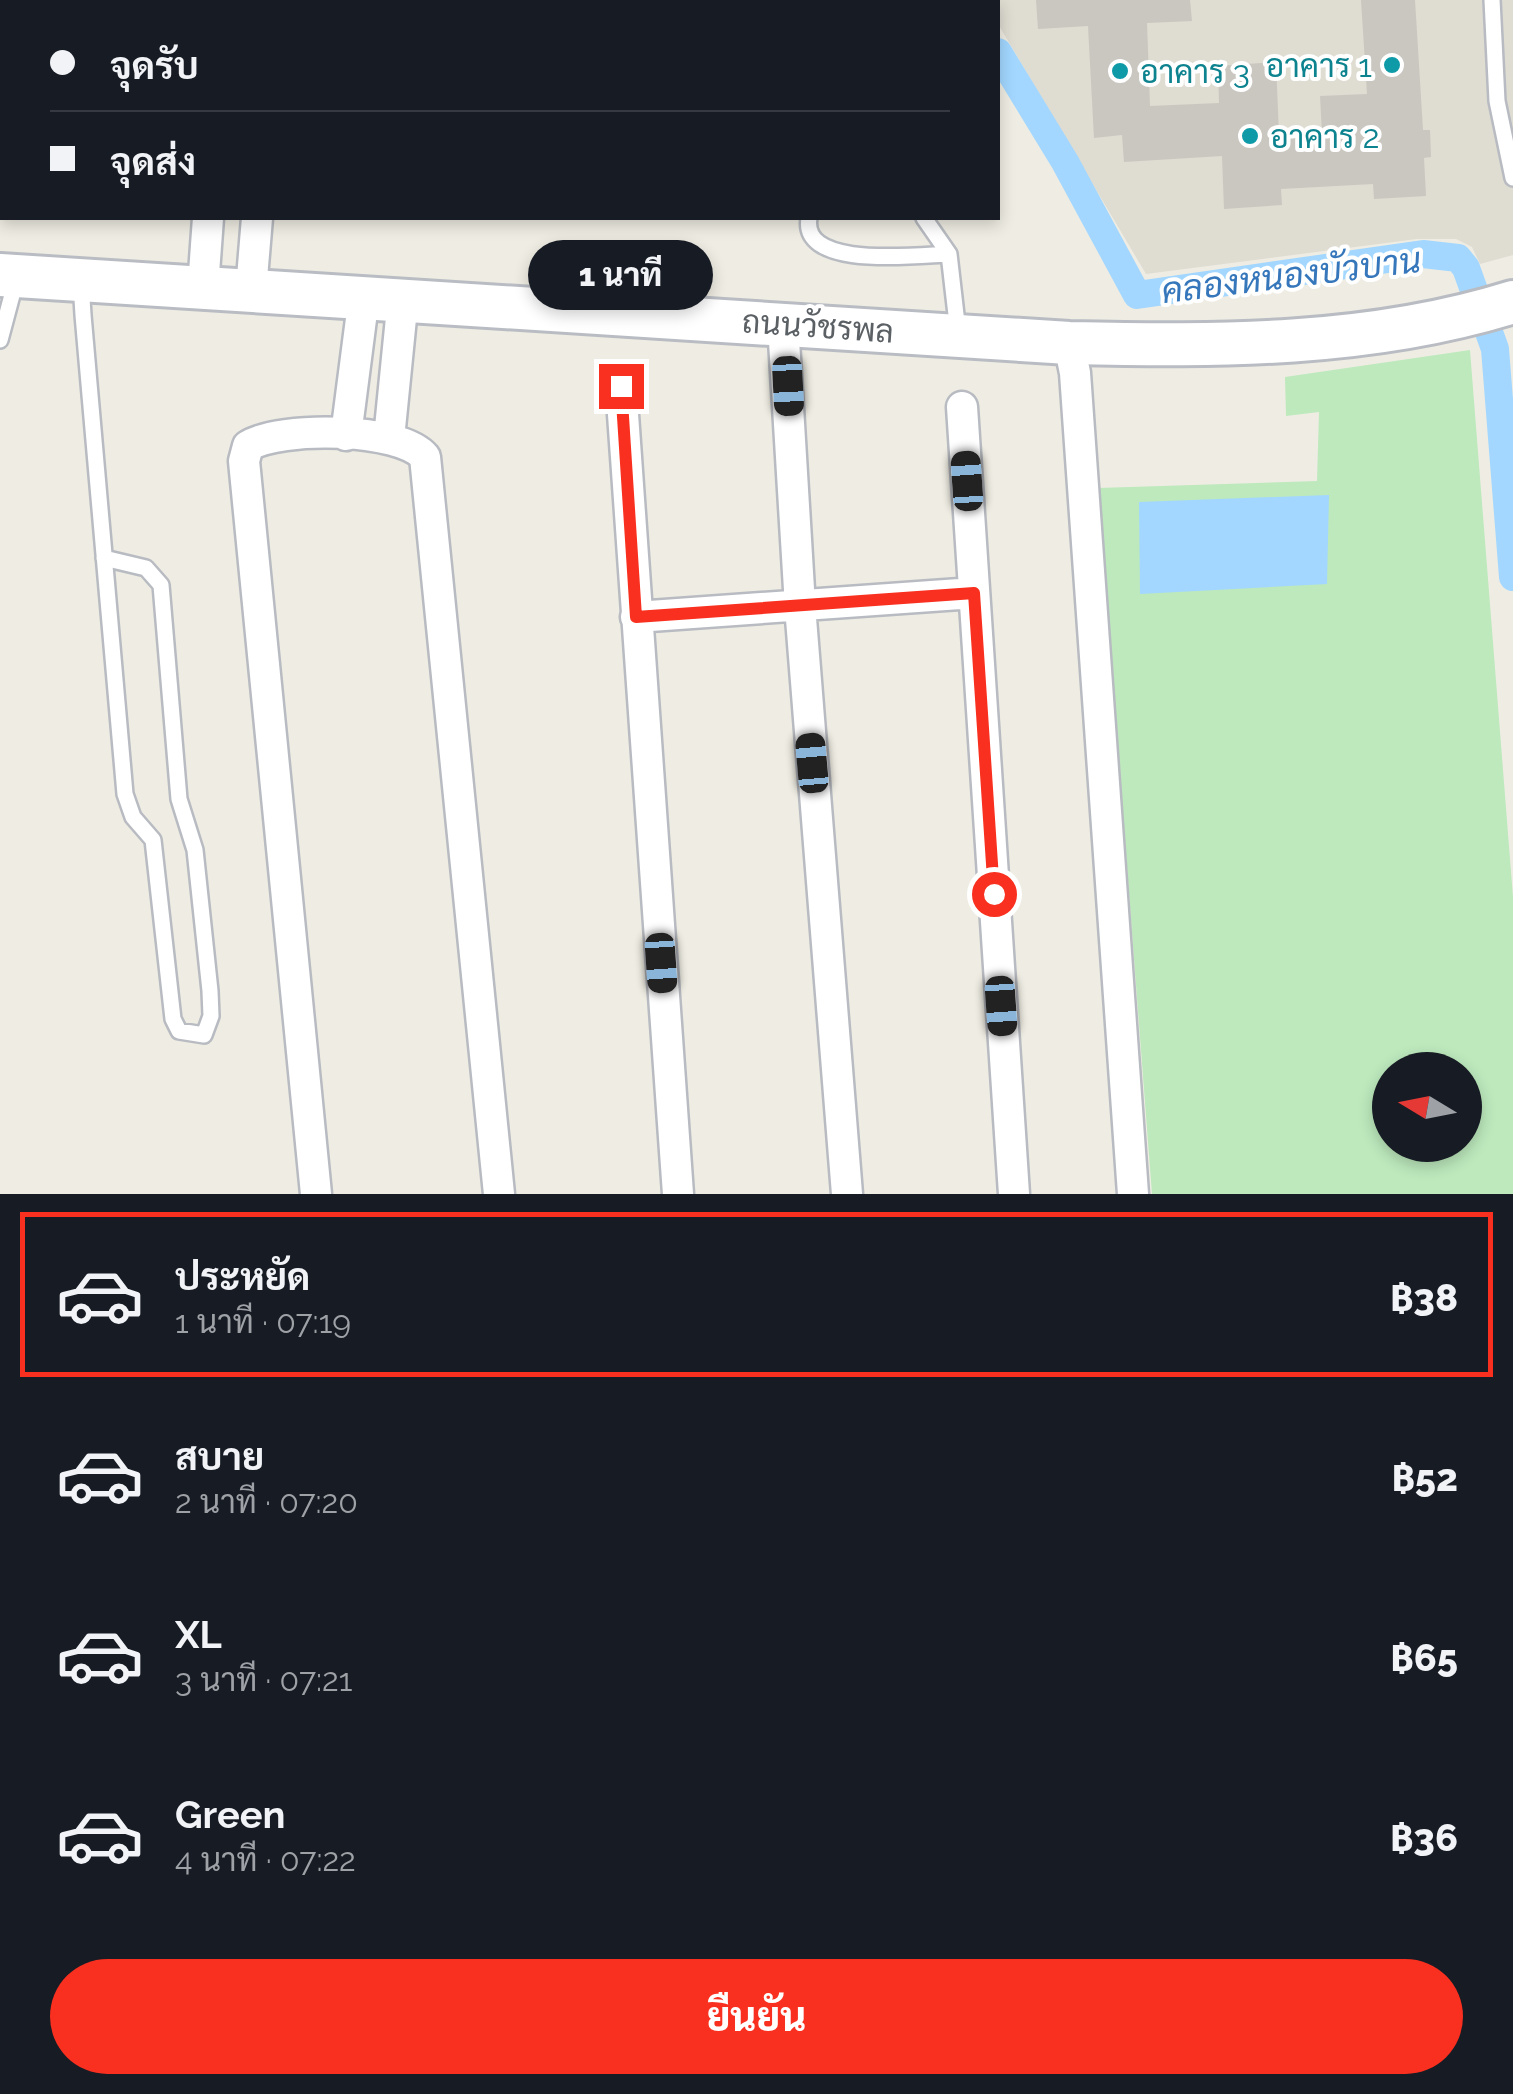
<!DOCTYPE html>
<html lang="th">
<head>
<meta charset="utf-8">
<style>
	body { margin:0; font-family:Raleway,Sarabun,sans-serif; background:#242831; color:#f1f3f6; height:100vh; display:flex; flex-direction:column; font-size:38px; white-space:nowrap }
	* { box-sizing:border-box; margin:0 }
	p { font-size:32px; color:#9ea1a6 }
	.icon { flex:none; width:55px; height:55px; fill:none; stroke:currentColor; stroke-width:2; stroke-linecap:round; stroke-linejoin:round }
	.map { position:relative; height:1194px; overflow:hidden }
	.side { display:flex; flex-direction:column; background:#171b24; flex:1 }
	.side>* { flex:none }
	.hud { position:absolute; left:0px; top:0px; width:1000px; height:220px; box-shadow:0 5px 15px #0003; display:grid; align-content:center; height:220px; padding:0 50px; background:#171b24 }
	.needle { width:65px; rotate:280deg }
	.controls { position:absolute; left:1372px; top:1052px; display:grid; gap:20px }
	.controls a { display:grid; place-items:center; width:110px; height:110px; border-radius:50%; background:#171b24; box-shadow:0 5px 15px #0003; font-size:50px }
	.end { position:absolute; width:45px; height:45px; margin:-22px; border:12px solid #f9301f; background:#fff; box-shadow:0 0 0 5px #fff }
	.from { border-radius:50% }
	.bubble { position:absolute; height:70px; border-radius:35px; background:#171b24; box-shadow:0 5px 15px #0003; font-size:32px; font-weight:800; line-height:70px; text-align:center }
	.car { position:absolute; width:30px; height:60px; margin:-30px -15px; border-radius:12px; box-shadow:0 0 8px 2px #0007; background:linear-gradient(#222 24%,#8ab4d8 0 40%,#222 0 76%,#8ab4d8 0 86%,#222 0) }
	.hud b { display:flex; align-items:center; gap:35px; height:95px; font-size:38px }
	.hud b+b { border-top:2px solid #363941 }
	.hud i { width:25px; height:25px; background:#f1f3f6 }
	ul { padding:18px 0 0; list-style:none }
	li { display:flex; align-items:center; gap:30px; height:165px; margin:0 20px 15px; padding:0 30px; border:5px solid transparent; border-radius:0px }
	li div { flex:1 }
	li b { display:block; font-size:38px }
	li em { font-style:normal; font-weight:800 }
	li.active { border-color:#f9301f }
	li>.icon { width:90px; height:90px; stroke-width:1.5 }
	.cta { display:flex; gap:20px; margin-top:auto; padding:20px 50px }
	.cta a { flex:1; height:115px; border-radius:60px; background:#f9301f; color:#fff; font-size:40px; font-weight:800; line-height:115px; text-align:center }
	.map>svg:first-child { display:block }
</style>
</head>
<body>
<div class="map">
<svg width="1513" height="1194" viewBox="0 0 1513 1194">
	<rect width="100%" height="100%" fill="#efede3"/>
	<path fill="#dfdcd2" d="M983,0h530v255l-33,9 -8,-17 -16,-8h-39l-271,35 -148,-250v-22z"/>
	<path fill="#bde9bd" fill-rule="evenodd" d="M1470,350l43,547v297h-361l-54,-706 219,-7 2,-69 -33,4 -1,-39zM1390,1070h75v75h-75z"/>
	<path fill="#a3d7ff" d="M1329,495l-2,89 -187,10 -1,-92z"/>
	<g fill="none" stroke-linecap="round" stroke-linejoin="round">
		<path stroke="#a3d7ff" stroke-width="28" d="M965,0l2,2
			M998,52l67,110 72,133 286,-41 35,4 8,10 29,81 18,228"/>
	</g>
	<path fill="#cac7c0" d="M1036,0h154l2,21 -45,2 3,83 69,-3 -1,-37 58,-4 3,74 43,-2 -2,-38 47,-2 -6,-94h54l8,130h7l1,27 -7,1 2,38 -52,3 -1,-15 -92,5 1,16 -58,4 -2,-53 -98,6 -2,-27 -28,3 -6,-112 -50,3z"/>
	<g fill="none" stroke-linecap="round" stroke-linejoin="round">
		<defs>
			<path id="lane" d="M1492,0l5,101 16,77
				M809,218c-9,52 109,37 140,36
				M924,218l25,36 9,78
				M81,282l2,33 42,479 8,23 20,23 20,179 6,12 25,4 7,-19 -1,-25 -15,-141 -16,-51 -18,-214 -15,-17 -42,-10
				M0,340l16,-60"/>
			<path id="street" d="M92,2v-2
				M246,2v-2
				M404,2v-2
				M560,2v-2
				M713,2v-2
				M0,134h2
				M203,287l5,-69
				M251,290l6,-72
				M783,324l17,282 47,588
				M1069,343l6,30 58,821
				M621,386l57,808
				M962,407l52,787
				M346,435l18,-139
				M389,438l14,-140
				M636,617l338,-24
				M316,1194l-72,-733 4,-15c32,-20 152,-19 177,11l74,737"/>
			<path id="secondary" d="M0,275l1069,68c150,3 300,4 444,-41"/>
		</defs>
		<use href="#lane" stroke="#b8bbc1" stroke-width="20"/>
		<use href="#street" stroke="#b8bbc1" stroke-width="35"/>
		<use href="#secondary" stroke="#b9bdc3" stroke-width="48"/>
		<use href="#lane" stroke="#fff" stroke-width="15"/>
		<use href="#street" stroke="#fff" stroke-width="30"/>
		<use href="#secondary" stroke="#fff" stroke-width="42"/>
	</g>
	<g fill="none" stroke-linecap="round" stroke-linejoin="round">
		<path stroke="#f9301f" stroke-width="12" d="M621,386l15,231 338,-24 20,301"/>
	</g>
	<g fill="#0f9aa8" stroke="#fff" stroke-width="4">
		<circle cx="1392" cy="65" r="10"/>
		<circle cx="1120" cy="71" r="10"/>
		<circle cx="1250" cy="136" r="10"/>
	</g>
	<g text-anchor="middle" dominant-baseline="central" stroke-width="8" stroke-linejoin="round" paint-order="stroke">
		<g font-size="32" fill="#0d838f" stroke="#fff" text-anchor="start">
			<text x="1372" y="65" text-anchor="end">อาคาร 1</text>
			<text x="1140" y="71">อาคาร 3</text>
			<text x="1270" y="136">อาคาร 2</text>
		</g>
		<g font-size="32" fill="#5b6065" stroke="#fff">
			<text transform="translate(818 326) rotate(4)">ถนนวัชรพล</text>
		</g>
		<g font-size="35" font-style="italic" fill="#3677bb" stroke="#fff">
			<text transform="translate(1291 275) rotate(-7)">คลองหนองบัวบาน</text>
		</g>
	</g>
</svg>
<div class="controls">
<a><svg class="needle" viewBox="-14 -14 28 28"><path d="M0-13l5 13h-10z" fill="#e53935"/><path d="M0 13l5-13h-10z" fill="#9ea1a6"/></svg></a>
</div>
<i class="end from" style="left:994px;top:894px"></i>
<i class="end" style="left:621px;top:386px"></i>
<div class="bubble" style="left:528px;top:240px;width:185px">1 นาที</div>
<i class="car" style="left:788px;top:386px;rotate:177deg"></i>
<i class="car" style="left:967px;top:481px;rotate:356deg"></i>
<i class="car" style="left:812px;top:763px;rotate:355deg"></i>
<i class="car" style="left:661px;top:963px;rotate:176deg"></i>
<i class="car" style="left:1001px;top:1006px;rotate:176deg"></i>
<div class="hud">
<b><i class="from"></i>จุดรับ</b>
<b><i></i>จุดส่ง</b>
</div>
</div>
<section class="side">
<ul>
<li class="active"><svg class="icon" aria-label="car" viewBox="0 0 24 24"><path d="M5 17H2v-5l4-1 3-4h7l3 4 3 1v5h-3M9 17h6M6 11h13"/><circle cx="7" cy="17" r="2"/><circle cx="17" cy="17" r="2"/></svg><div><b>ประหยัด</b><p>1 นาที · 07:19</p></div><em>฿38</em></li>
<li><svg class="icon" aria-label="car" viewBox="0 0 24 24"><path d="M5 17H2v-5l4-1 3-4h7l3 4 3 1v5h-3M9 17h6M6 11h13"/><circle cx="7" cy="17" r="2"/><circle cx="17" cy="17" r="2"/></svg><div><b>สบาย</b><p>2 นาที · 07:20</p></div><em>฿52</em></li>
<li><svg class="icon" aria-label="car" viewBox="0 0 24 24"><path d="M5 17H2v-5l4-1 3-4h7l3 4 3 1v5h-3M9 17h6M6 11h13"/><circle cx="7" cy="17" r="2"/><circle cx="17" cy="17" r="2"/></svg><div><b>XL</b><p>3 นาที · 07:21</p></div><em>฿65</em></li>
<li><svg class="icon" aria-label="car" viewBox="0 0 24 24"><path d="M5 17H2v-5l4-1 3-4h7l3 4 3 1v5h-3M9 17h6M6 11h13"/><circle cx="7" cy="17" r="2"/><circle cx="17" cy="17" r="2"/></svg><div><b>Green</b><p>4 นาที · 07:22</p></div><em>฿36</em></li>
</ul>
<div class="cta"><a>ยืนยัน</a></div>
</section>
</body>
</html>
